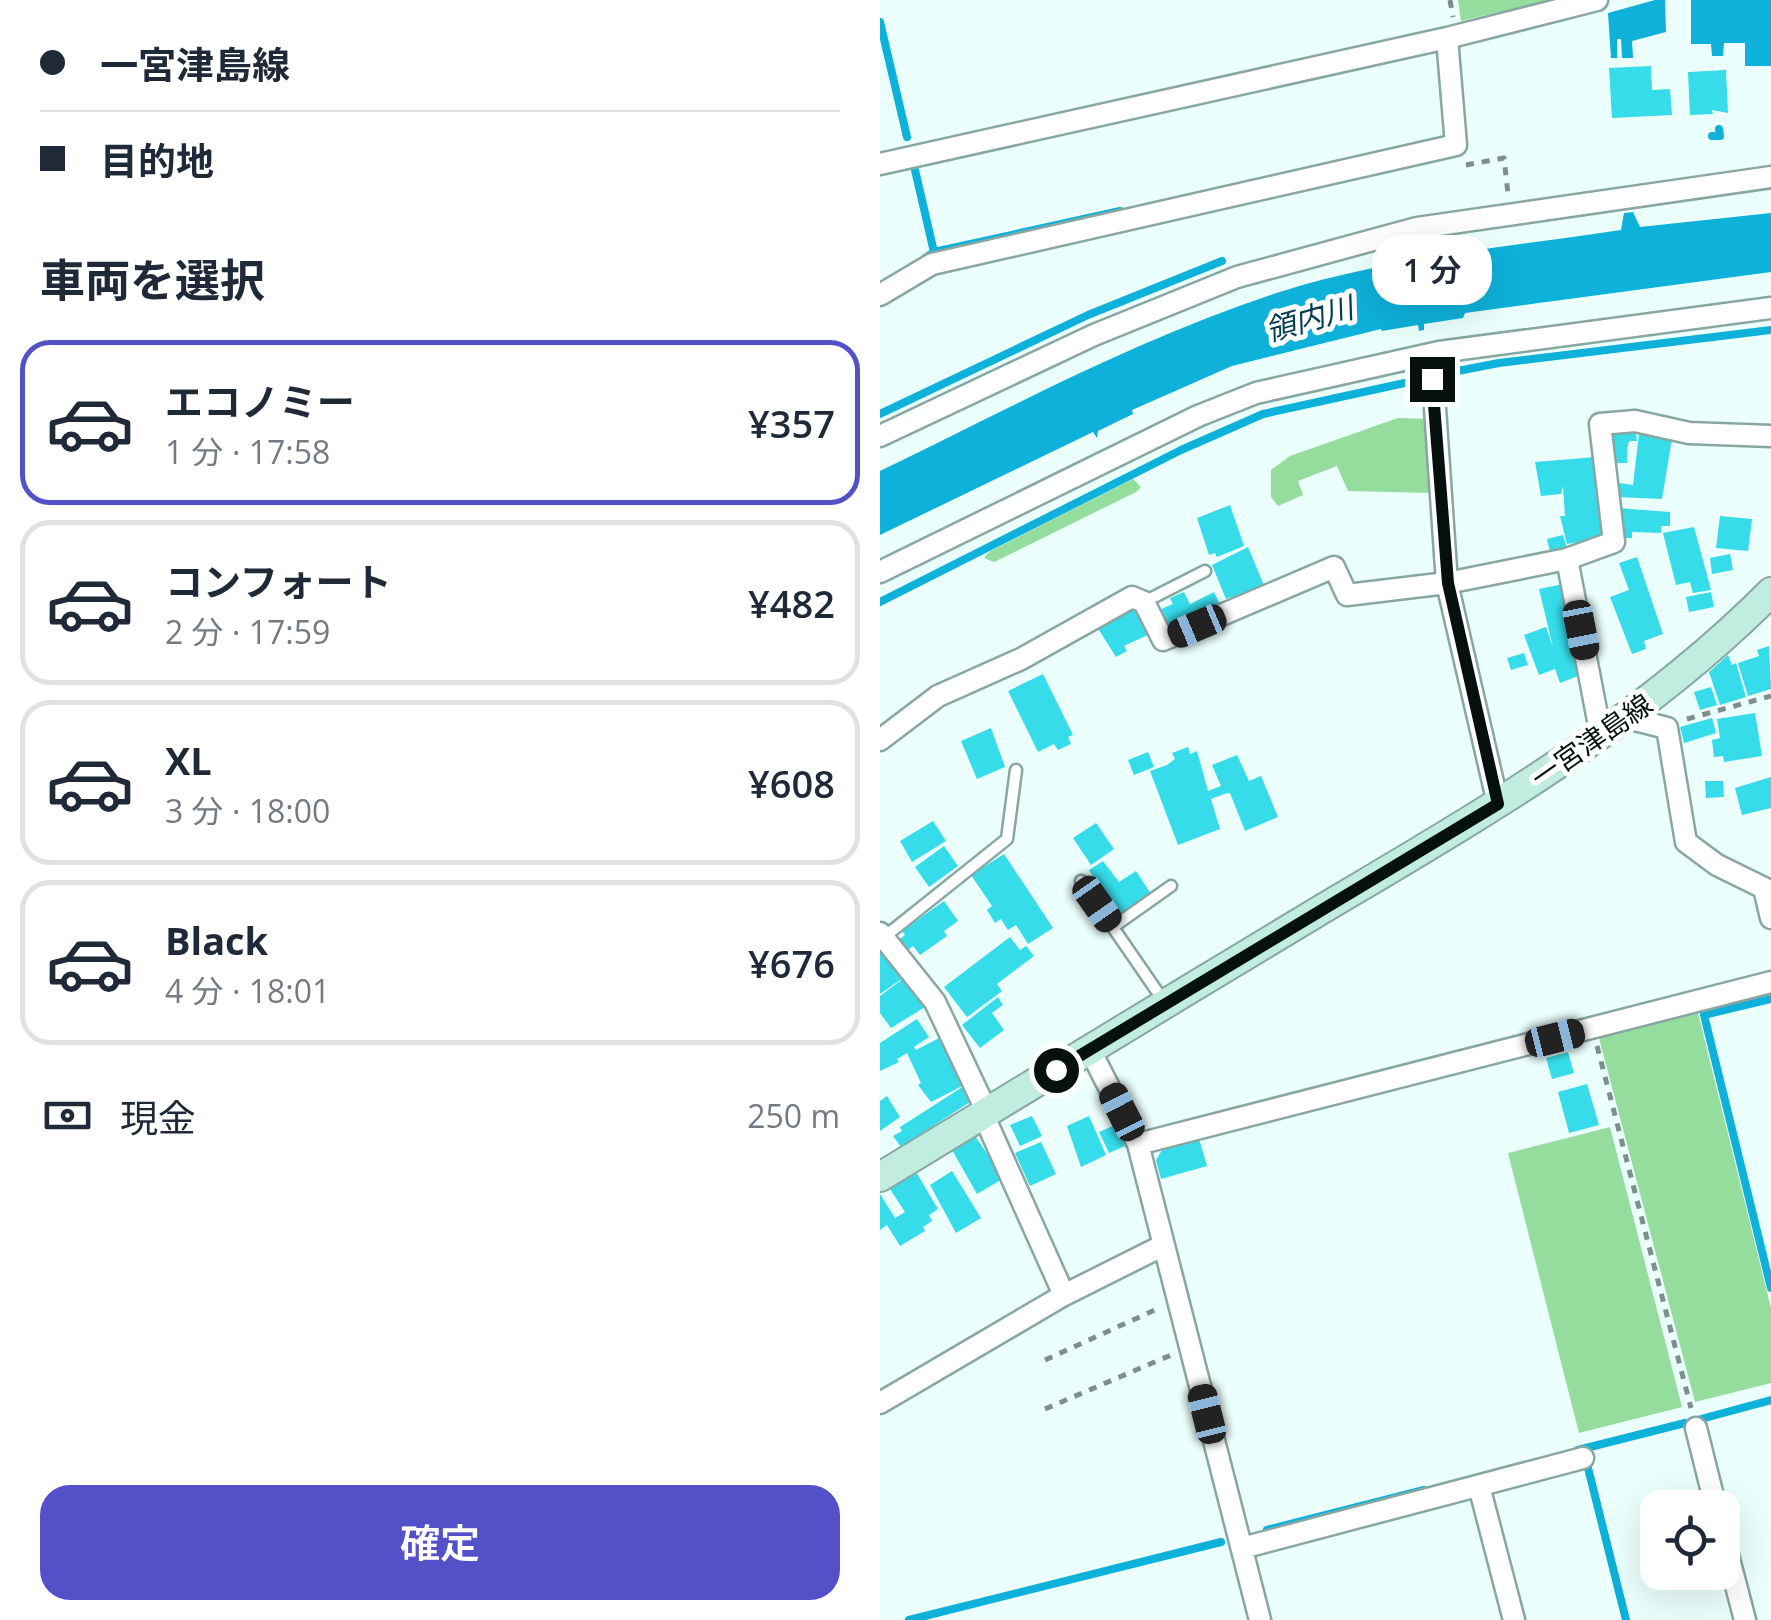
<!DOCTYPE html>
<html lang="ja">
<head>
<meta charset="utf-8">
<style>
	body { margin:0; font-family:"Open Sans","Noto Sans JP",sans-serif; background:#f2f2f3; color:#1f2937; height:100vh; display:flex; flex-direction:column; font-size:38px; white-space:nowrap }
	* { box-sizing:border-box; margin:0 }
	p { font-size:32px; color:#747a83 }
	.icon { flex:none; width:55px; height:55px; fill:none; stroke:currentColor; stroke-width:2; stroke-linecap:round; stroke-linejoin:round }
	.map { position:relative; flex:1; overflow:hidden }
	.panel { display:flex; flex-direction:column; background:#fff; width:880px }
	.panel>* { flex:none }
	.guide { display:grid; align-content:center; height:220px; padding:0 40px; background:#fff }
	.controls { position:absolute; left:760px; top:1490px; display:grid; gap:20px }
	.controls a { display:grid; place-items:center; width:100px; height:100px; border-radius:20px; background:#fff; box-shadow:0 10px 40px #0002; font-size:50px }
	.end { position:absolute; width:45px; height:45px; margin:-22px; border:12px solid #05100f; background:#fff; box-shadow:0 0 0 5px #fff }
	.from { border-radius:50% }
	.bubble { position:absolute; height:70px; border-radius:30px; background:#fff; box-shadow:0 10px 40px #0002; font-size:32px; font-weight:600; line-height:70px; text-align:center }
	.car { position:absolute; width:30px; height:60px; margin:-30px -15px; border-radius:12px; box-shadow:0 0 8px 2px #0007; background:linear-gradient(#222 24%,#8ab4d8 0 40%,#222 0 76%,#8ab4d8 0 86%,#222 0) }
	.guide b { display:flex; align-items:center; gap:35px; height:95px; font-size:38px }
	.guide b+b { border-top:2px solid #e0e1e3 }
	.guide i { width:25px; height:25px; background:#1f2937 }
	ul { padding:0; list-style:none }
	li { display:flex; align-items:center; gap:30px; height:165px; margin:0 20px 15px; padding:0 20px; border:5px solid #e0e1e3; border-radius:30px }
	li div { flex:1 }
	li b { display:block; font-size:38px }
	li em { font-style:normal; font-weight:600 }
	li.active { border-color:#5451c8 }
	li>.icon { width:90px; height:90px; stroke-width:1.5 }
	h2 { padding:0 40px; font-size:45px; line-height:120px }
	.pay { display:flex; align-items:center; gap:25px; height:110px; padding:0 40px; font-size:38px }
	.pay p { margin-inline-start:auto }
	.primary-button { display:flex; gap:20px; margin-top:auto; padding:20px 40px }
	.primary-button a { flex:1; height:115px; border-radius:30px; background:#5451c8; color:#fff; font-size:40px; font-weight:600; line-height:115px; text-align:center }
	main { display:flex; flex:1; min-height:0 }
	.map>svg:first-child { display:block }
</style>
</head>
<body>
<main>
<section class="panel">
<div class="guide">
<b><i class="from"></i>一宮津島線</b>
<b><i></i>目的地</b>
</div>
<h2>車両を選択</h2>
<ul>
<li class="active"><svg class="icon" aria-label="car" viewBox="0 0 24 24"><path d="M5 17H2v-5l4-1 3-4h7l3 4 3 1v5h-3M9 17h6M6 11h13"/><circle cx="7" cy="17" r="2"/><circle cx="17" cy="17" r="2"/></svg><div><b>エコノミー</b><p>1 分 · 17:58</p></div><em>¥357</em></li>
<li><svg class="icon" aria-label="car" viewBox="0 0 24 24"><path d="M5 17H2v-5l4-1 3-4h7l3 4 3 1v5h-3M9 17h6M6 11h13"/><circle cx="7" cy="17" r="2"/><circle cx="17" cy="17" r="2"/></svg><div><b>コンフォート</b><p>2 分 · 17:59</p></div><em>¥482</em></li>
<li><svg class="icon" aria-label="car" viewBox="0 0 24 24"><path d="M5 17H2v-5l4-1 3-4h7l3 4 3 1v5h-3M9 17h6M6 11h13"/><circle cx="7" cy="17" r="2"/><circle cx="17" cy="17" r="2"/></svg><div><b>XL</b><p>3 分 · 18:00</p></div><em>¥608</em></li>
<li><svg class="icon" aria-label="car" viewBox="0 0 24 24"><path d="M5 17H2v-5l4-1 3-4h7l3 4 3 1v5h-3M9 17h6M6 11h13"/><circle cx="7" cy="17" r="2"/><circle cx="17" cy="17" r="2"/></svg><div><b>Black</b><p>4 分 · 18:01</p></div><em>¥676</em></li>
</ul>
<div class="pay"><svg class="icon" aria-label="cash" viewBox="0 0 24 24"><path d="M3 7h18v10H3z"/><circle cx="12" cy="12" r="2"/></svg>現金<p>250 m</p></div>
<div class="primary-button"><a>確定</a></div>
</section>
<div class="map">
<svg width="891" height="1620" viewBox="0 0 891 1620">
	<rect width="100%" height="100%" fill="#ebfffc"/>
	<path fill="#94dd9d" d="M578,0h91l-88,21z
		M518,418l29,1 6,74 -85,-2 -11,-25 -39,15 5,14 -25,11 -7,-9v-27l19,-14z
		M253,479l8,8 -5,5 -142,70 -10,-4 5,-6z
		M818,1013l73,295v75l-76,19 -96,-364z
		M730,1127l72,280 -103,26 -71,-280z"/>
	<path fill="#0eb1da" d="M775,0h10l1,32 -34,9 1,17h-11l-1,-19h-4v19h-6l-3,-45z
		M811,0h80v66h-26v-23h-21l-1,13h-11l-1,-12h-20z
		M753,212l7,15 131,-14v59l-306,41 -2,5 -39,6v6l-5,1 -1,-6 -36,6 -1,-2 -149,37 -100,44 1,4 -35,17 -1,7 -4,-6 -213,103v-64c132,-64 263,-135 403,-180 108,-34 226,-44 338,-61l3,-17z"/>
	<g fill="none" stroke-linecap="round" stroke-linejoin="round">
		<path stroke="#0eb1da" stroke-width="8" d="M0,22l27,115
			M832,136h8l-1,-7
			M35,170l19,82
			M45,258l9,-6 186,-41
			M562,374l57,-11 272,-33
			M0,414l208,-99 134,-54
			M0,602l301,-152 82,-36 160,-35
			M891,999l-67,16 67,273
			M821,1419l70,-19
			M698,1450l107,-27
			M707,1464l39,156
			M387,1530l157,-40
			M29,1620l312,-78"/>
	</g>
	<path fill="#36dcea" d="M771,66l1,24 18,-1 2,26 -60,3 -3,-50z
		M846,70l2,43 -16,-3 1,4 -23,1 -2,-43z
		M731,431l25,1 1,9h-8l-2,8v14h-16z
		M759,434l33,4 -10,61 -45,-2 2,-14 14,2z
		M716,457l12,81 -41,6 -7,-28h5l-2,-30 -2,8 -20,2 -6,-34z
		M350,505l14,41 -27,11 -2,-4 -6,2 -12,-37z
		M738,508l52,4v14h-9v7l-29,-1v6h-14z
		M840,516l32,3 -4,32 -32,-3z
		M814,527l17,63 -18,3 -3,-11 -14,3 -13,-52z
		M683,535l5,16 -17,5 -4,-17z
		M368,547l17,41 -32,13 -2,-4 -5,2 -14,-34z
		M850,554l3,16 -21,4 -2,-16z
		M757,557l26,77 -19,7 2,8 -14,5 -22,-57 19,-7 -10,-27z
		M683,584l20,90 -23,9 -5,-14 -16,6 -15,-40 22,-8 7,20 -14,-58z
		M304,592l6,12 24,-12 7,15 -52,24 -10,-21 14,-6 -3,-6z
		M831,592l3,15 -25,5 -3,-15z
		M254,606l5,2 13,25 -28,13 3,5 -11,6 -19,-30z
		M889,646l2,43 -23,7 -10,-33 21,-7 -2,-6z
		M644,653l4,12 -17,5 -4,-12z
		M848,655l4,10 4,-2 10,34 -26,8 -11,-33z
		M163,674l30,61 -5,2 3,7 -13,6 -4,-6 -16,8 -30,-61z
		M831,687l6,18 -17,5 -6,-18z
		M875,713l7,43 -38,6 -1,-6 -9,1 -2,-17 8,-2 -3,-19z
		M832,718l4,15 -32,10 -4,-16z
		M111,728l14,39 -28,12 -16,-38z
		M308,747l2,7 7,-3 11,40 13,-5 -9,-21 25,-10 12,26 12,-5 17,41 -33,14 -15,-38 -6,1 -13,5 9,30 -42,16 -28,-74 17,-6 8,-6 -3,-6z
		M268,752l6,15 -20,8 -6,-15z
		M891,777v31l-29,7 -7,-27z
		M825,781h18l1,16 -18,1z
		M53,821l13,20 -34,21 -12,-21z
		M216,823l18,26 -23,16 -18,-27z
		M64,846l14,20 -29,21 -14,-20z
		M124,854l49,74 -25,16 -12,-19 -8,5 -7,-11 -6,4 -8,-13 5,-4 -21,-31z
		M223,861l16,21 17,-11 15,23 -34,23 -28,-47z
		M64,901l14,20 -14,10 3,5 -27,19 -7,-9 -5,4 -8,-11 5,-4 -3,-4z
		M130,937l10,13 6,-4 8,10 -37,28 5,7 -35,26 -23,-30z
		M0,946l23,32 -23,16z
		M24,978l21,29 -34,21 -11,-15v-17z
		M118,997l5,8 -11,8 12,17 -24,18 -18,-23z
		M37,1019l12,18 -15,10 2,3 25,-13 25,47 -35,18 -13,-17 3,-2 -14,-30 -10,6 2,3 -19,9v-28z
		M688,1052l6,21 -22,6 -6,-21z
		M707,1084l12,41 -30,8 -11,-41z
		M84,1086l9,14 -72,47 -8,-11 9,-5 -2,-4z
		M7,1096l13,21 -20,14v-30z
		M152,1116l10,20 -22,10 -10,-21z
		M209,1116l17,39 -25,12 -14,-41z
		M235,1125l10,21 -16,7 -10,-21z
		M95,1136l29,42 -27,16 -25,-44z
		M319,1139l8,27 -46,13 -5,-19 6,-10z
		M161,1142l15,32 -26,12 -15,-33z
		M72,1171l29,47 -25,15 -26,-48z
		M36,1172l22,37 -9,6 3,6 -9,6 2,4 -25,15 -13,-21 -7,5v-36l15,24 10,-6 -15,-23z"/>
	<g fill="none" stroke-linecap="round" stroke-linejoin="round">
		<defs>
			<path id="lane" d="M264,602l61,-31
				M201,881l84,122
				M233,927l58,-41
				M3,938l124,-99 9,-69"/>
			<path id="street" d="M0,164l567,-126 150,-38
				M0,295l52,-31 524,-119 -9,-107
				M553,379l14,204 51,221
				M0,436l214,-101 143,-58 180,-49 354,-51
				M687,559l47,-17 -14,-118 35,-3 54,12 82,3
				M0,572l318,-156 58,-23 183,-41 332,-44
				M747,718l40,10 19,114 31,23 47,23 7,30
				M0,740l58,-44 83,-37 111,-62 12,5 19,38 171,-73 13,28 100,-12 120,-24 34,177
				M0,933l55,69 52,110
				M210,1050l48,94 122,476
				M103,1114l81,181
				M258,1144l633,-162
				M0,1403l184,-108 100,-50
				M816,1428l20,80
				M599,1486l35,134
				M842,1532l23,88
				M362,1548l341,-90"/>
			<path id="secondary" d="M0,1177c145,-88 289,-176 434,-263 161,-96 324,-188 457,-322"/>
		</defs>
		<use href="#lane" stroke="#88a7a3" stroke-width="15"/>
		<use href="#street" stroke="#88a7a3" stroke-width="25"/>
		<use href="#secondary" stroke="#88a7a3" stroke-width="32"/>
		<path stroke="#7e8e8c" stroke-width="5" stroke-dasharray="8 8" stroke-linecap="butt" d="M570,0l3,17
			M586,165l38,-7 4,36
			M807,719l84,-23
			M717,1046l94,362
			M165,1360l112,-51
			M165,1409l126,-54"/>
		<use href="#lane" stroke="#fff" stroke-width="10"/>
		<use href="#street" stroke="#fff" stroke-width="20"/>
		<use href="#secondary" stroke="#c0eddf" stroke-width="28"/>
	</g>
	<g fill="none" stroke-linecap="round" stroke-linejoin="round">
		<path stroke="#05100f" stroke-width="12" d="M176,1070l442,-266 -50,-221 -16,-204"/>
	</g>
	<g text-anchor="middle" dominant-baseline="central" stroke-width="10" stroke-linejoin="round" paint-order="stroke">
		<g font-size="28" fill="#05100f" stroke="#fff">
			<text transform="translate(711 740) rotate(-35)">一宮津島線</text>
		</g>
		<g font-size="30" font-style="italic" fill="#003e50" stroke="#fff">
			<text transform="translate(429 318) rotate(-16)">領内川</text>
		</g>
	</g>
</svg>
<div class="controls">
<a><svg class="icon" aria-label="locate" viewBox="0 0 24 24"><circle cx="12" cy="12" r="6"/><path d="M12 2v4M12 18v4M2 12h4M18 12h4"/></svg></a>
</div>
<i class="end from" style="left:176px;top:1070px"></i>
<i class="end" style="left:552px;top:379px"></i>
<div class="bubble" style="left:492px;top:235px;width:120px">1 分</div>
<i class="car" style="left:317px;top:626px;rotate:247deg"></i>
<i class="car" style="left:701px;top:630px;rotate:169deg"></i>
<i class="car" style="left:217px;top:904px;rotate:145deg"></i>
<i class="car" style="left:675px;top:1038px;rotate:76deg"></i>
<i class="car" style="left:242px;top:1112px;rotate:333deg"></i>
<i class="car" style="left:327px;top:1414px;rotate:346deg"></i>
</div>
</main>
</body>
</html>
